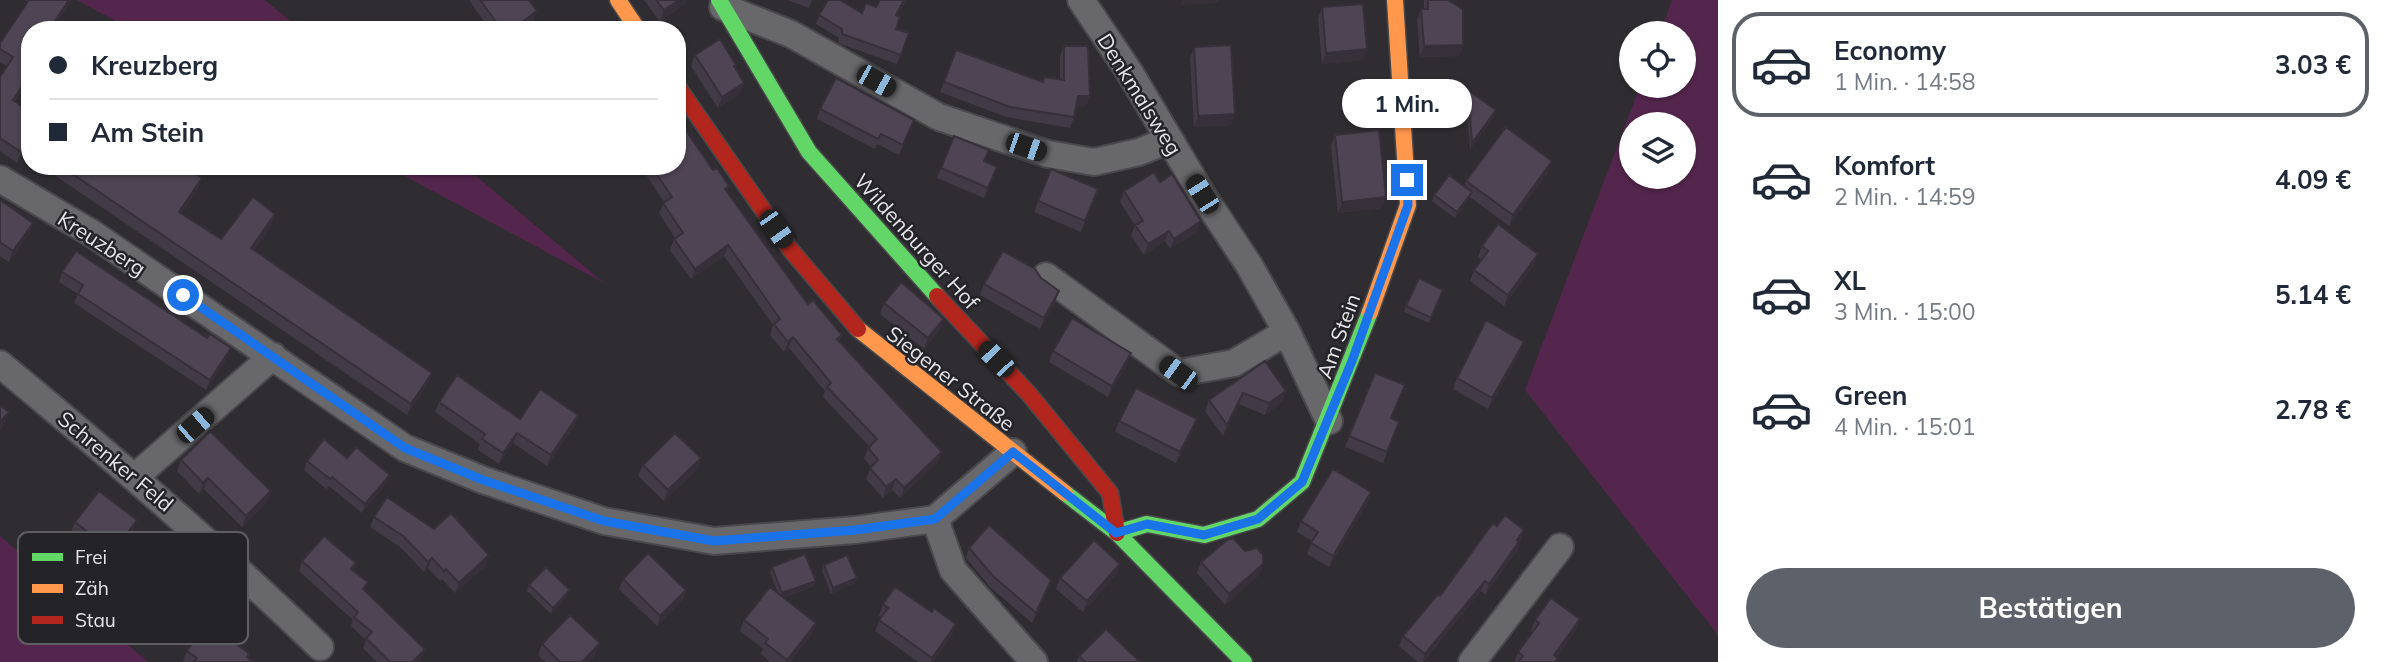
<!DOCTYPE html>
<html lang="de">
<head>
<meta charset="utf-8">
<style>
	body { margin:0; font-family:Mulish,sans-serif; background:#f2f2f3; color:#1f2937; height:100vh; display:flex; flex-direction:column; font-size:26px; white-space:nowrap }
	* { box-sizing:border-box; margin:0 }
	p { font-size:23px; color:#747a83 }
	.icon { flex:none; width:38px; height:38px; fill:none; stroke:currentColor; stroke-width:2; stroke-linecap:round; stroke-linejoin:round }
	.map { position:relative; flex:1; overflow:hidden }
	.details { display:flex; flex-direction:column; background:#fff; width:665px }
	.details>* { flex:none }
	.guide { position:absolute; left:21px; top:21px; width:665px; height:154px; border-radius:28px; box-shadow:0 2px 5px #0004; display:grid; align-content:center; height:154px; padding:0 28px; background:#fff }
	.fabs { position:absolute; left:1619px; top:21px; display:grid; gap:14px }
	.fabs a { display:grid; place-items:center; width:77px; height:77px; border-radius:50%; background:#fff; box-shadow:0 2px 5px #0004; font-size:35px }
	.end { position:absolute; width:32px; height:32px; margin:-16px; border:9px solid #1a73e8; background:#fff; box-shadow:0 0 0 4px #fff }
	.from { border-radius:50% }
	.bubble { position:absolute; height:49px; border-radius:24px; background:#fff; box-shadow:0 2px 5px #0004; font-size:23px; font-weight:700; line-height:49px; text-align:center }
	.car { position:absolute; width:21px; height:42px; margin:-21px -10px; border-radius:9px; box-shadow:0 0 5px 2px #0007; background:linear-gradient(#222 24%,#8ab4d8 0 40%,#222 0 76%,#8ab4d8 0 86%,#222 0) }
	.guide b { display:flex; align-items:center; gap:24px; height:66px; font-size:26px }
	.guide b+b { border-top:2px solid #e0e1e3 }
	.guide i { width:18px; height:18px; background:#1f2937 }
	ul { padding:12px 0 0; list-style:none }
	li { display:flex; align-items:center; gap:21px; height:105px; margin:0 14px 10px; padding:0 14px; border:4px solid transparent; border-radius:28px }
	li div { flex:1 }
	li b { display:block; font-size:26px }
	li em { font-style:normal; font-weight:700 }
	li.on { border-color:#5c616a }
	li>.icon { width:63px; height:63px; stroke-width:1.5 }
	.action { display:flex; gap:14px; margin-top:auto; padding:14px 28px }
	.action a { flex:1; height:80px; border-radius:42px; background:#5c616a; color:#fff; font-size:28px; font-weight:700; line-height:80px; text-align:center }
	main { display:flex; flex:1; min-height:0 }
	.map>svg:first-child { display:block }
</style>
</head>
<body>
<main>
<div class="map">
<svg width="1718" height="662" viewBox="0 0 1718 662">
	<rect width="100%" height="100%" fill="#2f2d31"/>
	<path fill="#54264d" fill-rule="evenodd" d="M77,0h188l36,30h-169z
		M1672,0h46v635l-193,-245 115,-304h44v-53h-24zM1684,124v53h-53v-53z
		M386,166h78l140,117z
		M0,536l148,126h-148z"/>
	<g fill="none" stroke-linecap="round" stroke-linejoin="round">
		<defs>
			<path id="street" d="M1081,0l49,73 72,121 47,71 38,67 42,89
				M723,7l68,27 148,83 109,37 46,8 45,-10 30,-12
				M0,179l93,55 312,214 78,32 121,41 110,20 141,-11 80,-11 78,-67
				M1046,276l133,97 55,-10 53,-31
				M0,364c110,91 217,184 320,283
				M136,476l137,-120
				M935,519l18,51 81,92
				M1472,662l88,-115"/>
			<path id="fast" d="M719,0l90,152 128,144
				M1065,493l52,40 127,129
				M1117,533l30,-9 57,11 54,-16 44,-37 68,-170"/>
			<path id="slow" d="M618,0l20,30
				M1370,312l38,-107 -13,-205
				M858,329l207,164"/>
			<path id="jam" d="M677,86l113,163 68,80
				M937,296l92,98 81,99 7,40"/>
		</defs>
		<use href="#street" stroke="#49484b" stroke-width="30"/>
		<use href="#fast" stroke="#49484b" stroke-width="19"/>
		<use href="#slow" stroke="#49484b" stroke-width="19"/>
		<use href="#jam" stroke="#49484b" stroke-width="19"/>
		<use href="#street" stroke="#68676a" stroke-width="26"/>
		<use href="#fast" stroke="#63d668" stroke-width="16"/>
		<use href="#slow" stroke="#ff974d" stroke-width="16"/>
		<use href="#jam" stroke="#b3261e" stroke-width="16"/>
	</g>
	<path fill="#433a47" d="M25,0h47l-42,30 -15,72 15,10v46l-7,-4 -6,9 -17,-12v-74l7,-11 -7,-4v-19l28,-41z
		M469,0h60l8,11 -4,11 -11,8h-32z
		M644,0h43l-1,3 -26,19z
		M787,0h25l-3,8z
		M880,0h26l-9,15 -1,14 13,4 -12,31 -59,-21 1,-5 -23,-14 3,-9 43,-2 14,-6z
		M1424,0h23l16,45 -4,11 -39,1 -3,-37 4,-11h3z
		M1322,7l45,42 -4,11 -41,4 -4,-45z
		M1064,46l22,60 -10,1 -2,10 -4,11 -64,-11 -66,-25 16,-42 86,32 2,-5 16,3v-24z
		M1194,47l41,67 -4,11 -37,2 -4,-69z
		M695,55l41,10 -1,3 9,15 -4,11 -22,14 -27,-42z
		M1468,90l26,26 -24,33 -4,-53z
		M820,109l94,11 -15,35 -22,-11 -2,5 -58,-30z
		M1335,135l47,73 -44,5 -7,-67z
		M985,162l12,5 -13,31 -47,-20 4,-10z
		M41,166h142l19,12 -4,11 -17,24 40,26 51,-14 -18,25 178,123 -4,10 -21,32z
		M640,166h37l50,26 77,107 38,36 -3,6 99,121 -38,36 -8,-8 -9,8 -17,-19 5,-12 -7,-9 4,-10 1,-2 -46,-49 2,-6 -36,-43 -5,4 -14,-17 3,-10 -49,-69 -33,23 -21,-29 4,-11 1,-1 -16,-25 5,-11z
		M1051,169l47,20 -17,43 -47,-20z
		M1548,172l-39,54 -39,-29 -15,21 -23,-17 2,-6 30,-9 2,-5z
		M1160,182l37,50 -27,17 -5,-8 -21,14 -13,-19 4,-11 -15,-23 4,-11z
		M0,200l33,23 -4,11 -20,28 -9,-6z
		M1482,246l52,19 -30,41 -34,-25 4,-11 8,-10 -4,-3z
		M62,272l145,66 20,20 -21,32 -132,-87 4,-9 -19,-12z
		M1041,278l18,13 -4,11 -15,27 -60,-34 4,-11z
		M1441,296l-12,27 -25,-11 2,-6z
		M884,303l56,27 -16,19 -44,-35z
		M1053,351l78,2 -4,11 -19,33 -59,-35z
		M1520,353l-32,56 -35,-20 4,-11z
		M1265,361l21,30 -4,11 -17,13 -26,-11 -16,32 -18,-25 4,-11z
		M1375,373l17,46 7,3 -16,41 -38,-16z
		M439,402l81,17 58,-4 -4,11 -27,40 -34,-23 -14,21 -21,-14 2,-6 -45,-32z
		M1119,421l74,9 -17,33 -61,-31z
		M347,458l39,26 -24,29 -33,-27 -3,3 -22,-19 3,-9z
		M701,458l-4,12 -33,31 -26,-25 5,-11z
		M181,460l86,42 -25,25 -38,-38 -5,5 -22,-23z
		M1371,492l-4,11 -38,64 -22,-13 5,-13 -15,-9 4,-11z
		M374,517l112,48 -31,28 -13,-14 -2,2 -12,-13 -4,4 -24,-25 -30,-20z
		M75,522l58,8 -24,32 -38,-30z
		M1521,540l-5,12 -31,43 -4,-4 -58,71h-5l-19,-16 4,-10 37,-40z
		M969,548l78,42 -15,33 -42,-36 -24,-29z
		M1245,551l18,13 -4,11 -34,30 -28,-32 4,-11z
		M302,561l51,10 12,20 56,68 -3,3h-41l-14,-14 3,-8 -15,-14 2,-6 -54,-49z
		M1120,564l-4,11 -33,37 -27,-23 4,-11z
		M824,565l31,18 -24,11 -9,-23z
		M772,567l42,19 -31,12 29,36 -22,28h-20l-9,-8 2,-5 -23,-18 4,-11 34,-27 -8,-20z
		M623,579l63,11 -3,9 -26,27 -38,-37z
		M529,585l38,11 -16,18 -24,-23z
		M200,601l-4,11 -20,26 -32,-24 4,-11z
		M883,604l49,8 24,12 -4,11 -19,27h-15l-43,-31 6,-14 -2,-1z
		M1580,619l-4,11 -19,27 1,1 -1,4h-42l3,-10 15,-20 -2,-1 4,-11z
		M542,644l54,10 -8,8h-43l-7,-7z
		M187,651l62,2 -1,5 6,4h-70l-1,-1z
		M1079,656l61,6h-63z"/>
	<path fill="#37303a" d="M69,0h3l-20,30h-3z
		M679,0h8l-1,3 -26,19 4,-12z
		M904,0h2l-14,24 4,-9z
		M1182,0h37l-1,3 -37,2z
		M537,11l-4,11 -11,8h-11z
		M1463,45l-4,11 -39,1 4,-11z
		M1367,49l-4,11 -41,4 4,-11z
		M30,75v5l-21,31 4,-11z
		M744,83l-4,11 -22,14 4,-11z
		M1078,96h12l-4,10 -12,1z
		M1496,110l-2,6 -24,33 2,-6z
		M1235,114l-4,11 -37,2 4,-11z
		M27,143l-4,11 -6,9 4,-11z
		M1552,161l-4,11 -39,54 4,-11z
		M202,178l-4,11 -23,34 4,-11z
		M1472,192l-3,6 -14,20 2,-6z
		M1386,197l-4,11 -44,5 4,-11z
		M275,214l-3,11 -25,34 4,-11z
		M1201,221l-4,11 -27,17 4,-10z
		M33,223l-4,11 -20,28 4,-11z
		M1169,231l-4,10 -21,14 4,-11z
		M728,245l-4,11 -33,23 4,-10z
		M1538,254l-4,11 -30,41 4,-11z
		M1059,291l-4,11 -15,27 4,-11z
		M944,319l-4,11 -16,19 4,-11z
		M793,337l-4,11 -5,4 4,-10z
		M1524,342l-4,11 -32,56 4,-11z
		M231,348l-4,10 -21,32 4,-10z
		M1131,353l-4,11 -19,33 4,-11z
		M432,373l-4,10 -21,32 4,-11z
		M1286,391l-4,11 -17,13 4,-12z
		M1243,393l-4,11 -16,32 4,-11z
		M9,412l-6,15 -3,4v-9z
		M578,415l-4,11 -27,40 4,-11z
		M1197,419l-4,11 -17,33 4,-11z
		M517,433l-4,10 -14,21 4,-11z
		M942,452l-4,10 -38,36 4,-10z
		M701,458l-4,12 -33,31 4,-11z
		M390,475l-4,9 -24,29 3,-9z
		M208,478l-4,11 -5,5 4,-11z
		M896,479l-4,11 -9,8 3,-11z
		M271,491l-4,11 -25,25 4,-11z
		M1371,492l-4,11 -38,64 4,-11z
		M137,520l-4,10 -24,32 4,-10z
		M1524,530l-3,10 -8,10 4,-10z
		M1519,542l-3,10 -31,43 4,-11z
		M489,555l-3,10 -31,28 4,-10z
		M432,558l-4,10 -4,4 4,-10z
		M1120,564l-4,11 -33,37 4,-11z
		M1263,564l-4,11 -34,30 4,-11z
		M857,578l-2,5 -24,11 2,-6z
		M816,581l-2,5 -34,13 2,-6z
		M1485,581l-4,10 -59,71 3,-8z
		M570,590l-3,6 -16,18 2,-6z
		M686,590l-3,9 -26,27 3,-10z
		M200,601l-4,11 -20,26 4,-11z
		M1580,619l-4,11 -23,32 1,-7z
		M816,623l-4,11 -22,28h-4z
		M956,624l-4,11 -19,27h-2l1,-4z
		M600,643l-4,11 -8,8h-6z
		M425,649l-4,10 -3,3h-5z"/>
	<path fill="#4e4453" stroke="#37303a" stroke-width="2" d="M29,0h40l-20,30h-19v45l-17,25 17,12v33l-3,-2 -6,9 -21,-14v-61l13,-20 -13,-8v-6z
		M480,0h49l8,11 -26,19h-9z
		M656,0h23l-15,10z
		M828,0h12l22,13 4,-10 10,4 4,-7h24l-8,15 4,2 -4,12 13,4 -8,22 -59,-21v-5l-23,-14z
		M1428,0h19l16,9v36l-39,1 -3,-37h7z
		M1363,4l4,45 -41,4 -4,-46z
		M720,39l16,26 -2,1 10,17 -22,14 -27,-42z
		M1231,45l4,69 -37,2 -4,-69z
		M1064,46h24l2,50h-12l-4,21 -64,-10 -66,-25 12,-32 87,32 1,-5 20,3z
		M836,78l78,42 -11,25 -22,-11 -3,5 -58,-30z
		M1468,90l28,20 -24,33z
		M679,120l34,50 4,-2 12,18 -4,3 79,110 4,5 5,-4 29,35 -5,4 105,113 -38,36 -8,-9 -10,8 -16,-19 8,-8 -10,-12 9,-9 -50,-52 4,-4 -38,-46 -5,5 -14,-18 6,-5 -52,-74 -33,24 -21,-30 9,-6 -20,-30 9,-6 -21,-31h26v-45z
		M1506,127l46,34 -39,54 -47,-34z
		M1379,130l7,67 -44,5 -7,-67z
		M954,136l35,14 -5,11 13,6 -9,21 -47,-20z
		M61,166h122l19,12 -23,34 42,27 32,-42 22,17 -24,34 181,125 -21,31z
		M1051,169l47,20 -13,32 -47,-20z
		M1154,172l6,10 12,-8 29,47 -27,18 -5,-8 -21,13 -13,-19 8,-4 -19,-30z
		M1449,175l23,17 -15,20 -23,-17z
		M0,200l33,23 -20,28 -13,-9z
		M1498,224l40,30 -30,41 -34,-25 14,-19 -6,-5z
		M76,251l131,87 3,-4 21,14 -21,32 -132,-86 5,-9 -21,-13z
		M1003,251l32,18 6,9 18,13 -15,27 -60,-34z
		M1419,278l24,12 -12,28 -25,-12z
		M901,282l43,37 -16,19 -44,-35z
		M1072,318l59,35 -19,33 -59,-35z
		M1486,320l38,22 -32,56 -35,-20z
		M1265,361l21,30 -17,12 -26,-10 -16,32 -18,-25z
		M1375,373l30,12 -14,33 8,4 -12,30 -38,-16z
		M457,375l63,44 20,-30 38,26 -27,40 -34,-22 -14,20 -21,-14 3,-5 -46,-32z
		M1136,388l61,31 -17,33 -61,-31z
		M0,405l9,7 -9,10z
		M210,431l61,60 -25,25 -38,-38 -5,5 -22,-23z
		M675,433l26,25 -33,32 -25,-25z
		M324,439l23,19 9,-11 34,28 -25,29 -33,-27 -2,2 -23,-18z
		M1333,469l38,23 -38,64 -22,-13 7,-11 -17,-11z
		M99,491l38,29 -24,32 -38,-30z
		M387,497l47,32 17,-16 38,42 -30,28 -13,-14 -2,2 -12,-13 -4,4 -25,-26 -29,-19z
		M1505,515l19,15 -7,10 2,2 -30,42 -4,-3 -60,73 -22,-18 35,-42 2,2 53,-73 4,3z
		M989,525l62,55 -15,33 -43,-37 -24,-28z
		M324,536l32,27 -5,6 17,13 -5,7 62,60 -12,13h-23l-24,-24 6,-6 -18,-15 4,-5 -56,-51z
		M1233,538l12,13 12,-3 6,7v9l-34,30 -28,-32 26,-22z
		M1094,540l26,24 -33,37 -27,-23z
		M648,553l38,37 -26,26 -37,-37z
		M805,554l11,27 -34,12 -10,-26z
		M847,555l10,23 -24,10 -9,-23z
		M546,567l24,23 -17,18 -24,-23z
		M770,587l46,36 -29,37 -22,-17 3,-4 -24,-19z
		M895,587l37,25 2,-4 22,16 -24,34 -53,-38 9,-12 -5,-4z
		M1551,598l29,21 -26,36 4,3 -3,4h-37l5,-6 -5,-4 21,-29 -4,-3z
		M570,615l30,28 -18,19h-22l-18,-18z
		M206,623l43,30 -2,4 7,5h-60l3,-4 -10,-7z
		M1106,629l34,33h-55l-6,-6z"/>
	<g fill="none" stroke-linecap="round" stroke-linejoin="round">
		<path stroke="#1a73e8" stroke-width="9" d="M183,295l222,153 78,32 121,41 110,20 141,-11 80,-11 78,-67 103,81 31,-9 57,11 54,-16 44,-37 50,-121 56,-156 -1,-25"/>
	</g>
	<g text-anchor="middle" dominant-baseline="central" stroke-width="5" stroke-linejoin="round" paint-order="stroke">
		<g font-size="21" fill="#e6e5e9" stroke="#242328">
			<text transform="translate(1140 94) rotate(58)">Denkmalsweg</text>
			<text transform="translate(917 241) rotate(48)">Wildenburger Hof</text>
			<text transform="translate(102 243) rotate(33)">Kreuzberg</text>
			<text transform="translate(1338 336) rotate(-70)">Am Stein</text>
			<text transform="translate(951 378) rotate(38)">Siegener Straße</text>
			<text transform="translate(116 461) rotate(40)">Schrenker Feld</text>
		</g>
	</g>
	<rect x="18" y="532" width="230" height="112" rx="10" fill="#242328" stroke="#5e5d62" stroke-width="2"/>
	<rect x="32" y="553" width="31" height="8" fill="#63d668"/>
	<rect x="32" y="584" width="31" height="9" fill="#ff974d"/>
	<rect x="32" y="616" width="31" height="8" fill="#b3261e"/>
	<g font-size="19" fill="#e6e5e9">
		<text x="75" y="564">Frei</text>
		<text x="75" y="595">Zäh</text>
		<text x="75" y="627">Stau</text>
	</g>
</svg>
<div class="fabs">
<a><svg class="icon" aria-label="locate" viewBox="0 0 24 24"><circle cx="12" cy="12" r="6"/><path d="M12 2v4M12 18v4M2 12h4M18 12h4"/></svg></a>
<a><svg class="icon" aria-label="layers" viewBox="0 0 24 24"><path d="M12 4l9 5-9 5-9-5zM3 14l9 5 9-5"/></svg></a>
</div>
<i class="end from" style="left:183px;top:295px"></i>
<i class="end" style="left:1407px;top:180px"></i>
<div class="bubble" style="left:1342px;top:79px;width:130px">1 Min.</div>
<i class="car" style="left:876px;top:81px;rotate:119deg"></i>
<i class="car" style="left:1026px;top:147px;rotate:109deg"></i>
<i class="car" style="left:1202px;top:194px;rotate:328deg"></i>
<i class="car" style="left:776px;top:229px;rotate:145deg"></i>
<i class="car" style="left:996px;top:359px;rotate:316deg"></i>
<i class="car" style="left:1178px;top:373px;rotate:306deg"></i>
<i class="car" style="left:195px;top:425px;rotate:49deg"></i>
<div class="guide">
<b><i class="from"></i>Kreuzberg</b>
<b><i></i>Am Stein</b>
</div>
</div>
<section class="details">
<ul>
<li class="on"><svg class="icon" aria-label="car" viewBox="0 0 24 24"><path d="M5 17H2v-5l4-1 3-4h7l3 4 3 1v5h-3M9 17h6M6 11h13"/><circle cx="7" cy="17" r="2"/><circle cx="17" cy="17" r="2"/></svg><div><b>Economy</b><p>1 Min. · 14:58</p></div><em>3.03 €</em></li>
<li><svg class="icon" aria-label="car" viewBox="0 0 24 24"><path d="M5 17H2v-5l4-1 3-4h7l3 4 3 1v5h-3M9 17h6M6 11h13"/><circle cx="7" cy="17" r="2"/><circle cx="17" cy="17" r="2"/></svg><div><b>Komfort</b><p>2 Min. · 14:59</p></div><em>4.09 €</em></li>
<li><svg class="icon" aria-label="car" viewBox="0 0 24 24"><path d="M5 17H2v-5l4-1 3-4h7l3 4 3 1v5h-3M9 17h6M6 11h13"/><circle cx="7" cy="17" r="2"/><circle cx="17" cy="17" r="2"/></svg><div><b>XL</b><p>3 Min. · 15:00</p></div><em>5.14 €</em></li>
<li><svg class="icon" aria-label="car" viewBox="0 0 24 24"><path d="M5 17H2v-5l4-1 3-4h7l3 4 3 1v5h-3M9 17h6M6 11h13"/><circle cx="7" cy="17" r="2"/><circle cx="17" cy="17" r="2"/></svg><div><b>Green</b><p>4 Min. · 15:01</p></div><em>2.78 €</em></li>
</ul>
<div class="action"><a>Bestätigen</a></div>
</section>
</main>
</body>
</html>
